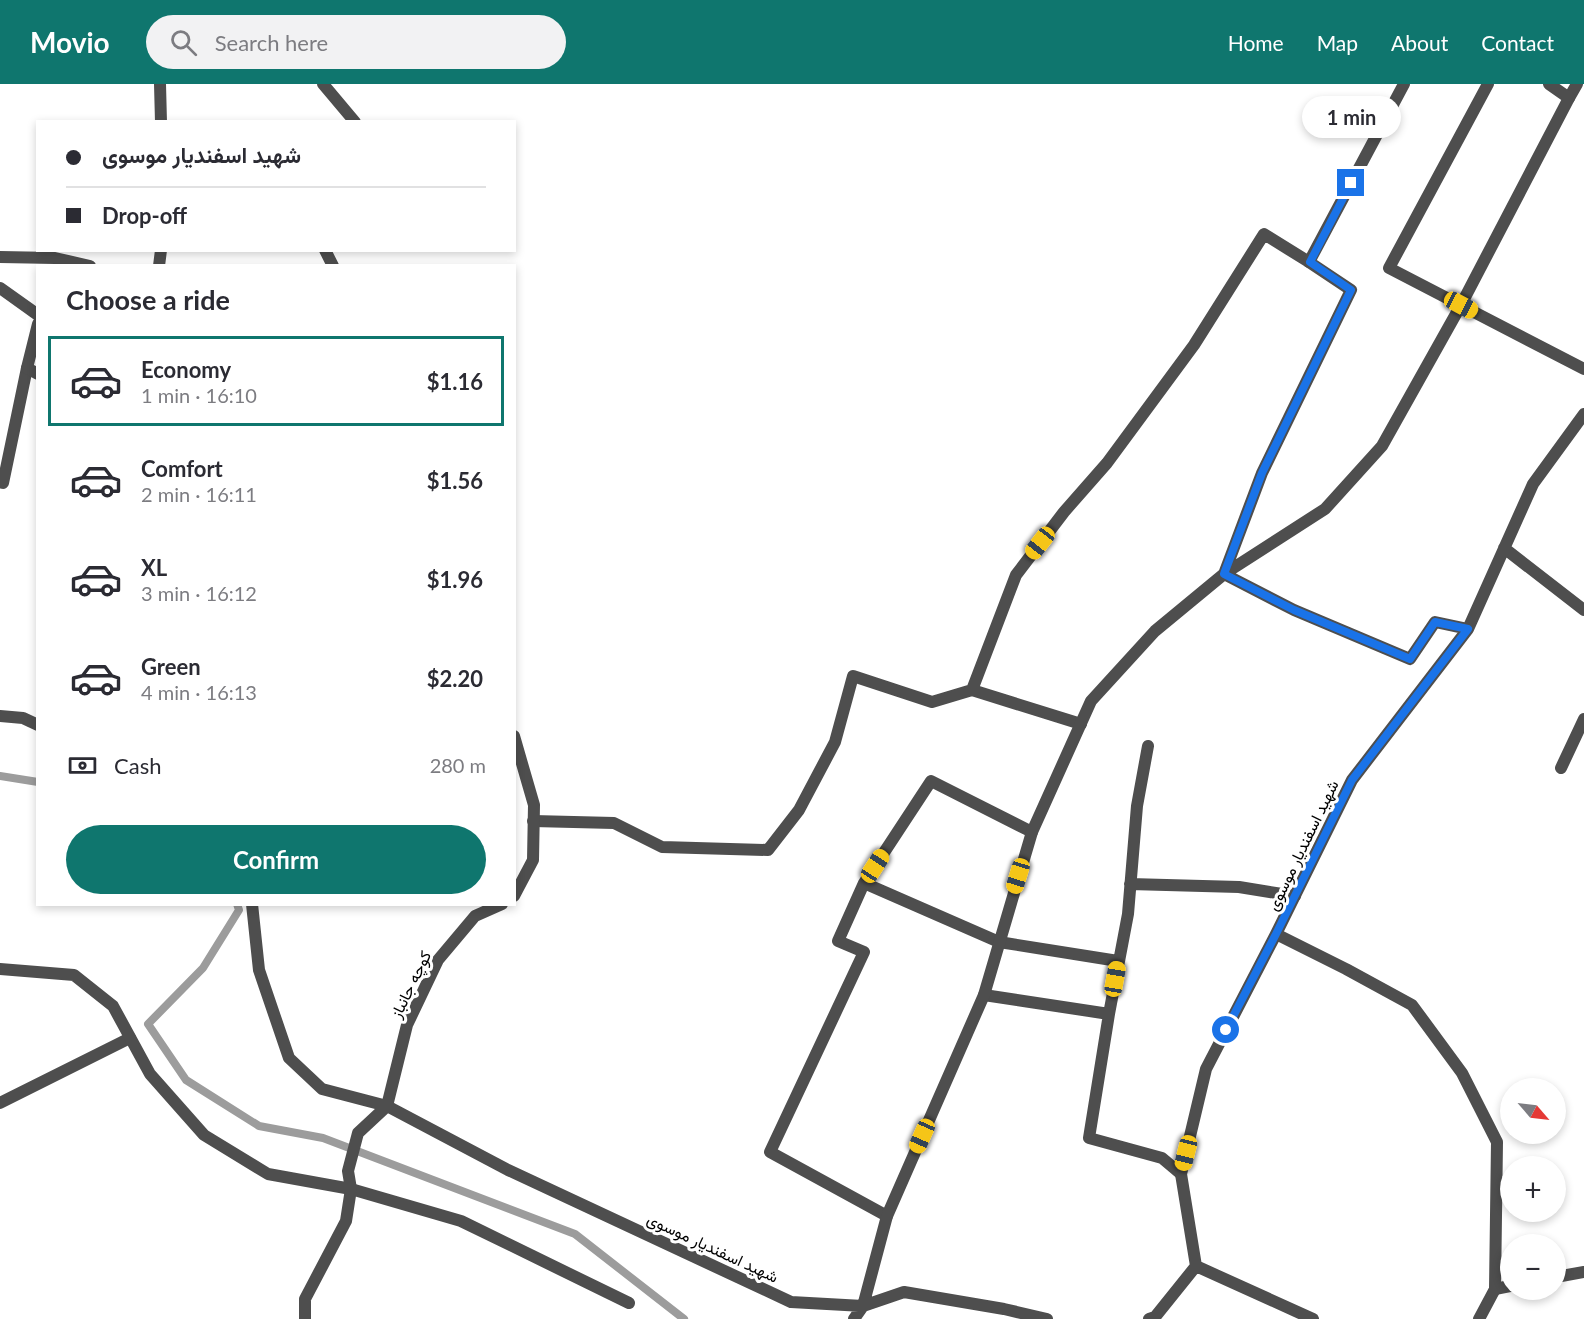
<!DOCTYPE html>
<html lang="en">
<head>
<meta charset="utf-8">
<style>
	body { margin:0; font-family:Lato,Vazirmatn,sans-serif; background:#f2f2f3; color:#2b2b33; height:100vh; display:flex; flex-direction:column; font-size:22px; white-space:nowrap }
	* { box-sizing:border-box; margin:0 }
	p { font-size:20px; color:#7c7c81 }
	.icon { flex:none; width:33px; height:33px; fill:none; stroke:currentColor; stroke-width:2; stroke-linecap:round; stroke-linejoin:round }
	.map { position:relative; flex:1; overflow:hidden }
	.sheet { position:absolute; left:36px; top:180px; width:480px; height:642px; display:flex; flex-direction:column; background:#fff; border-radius:0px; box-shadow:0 3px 9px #0003 }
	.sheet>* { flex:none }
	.guide { position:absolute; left:36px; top:36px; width:480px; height:132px; border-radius:0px; box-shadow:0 3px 9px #0003; display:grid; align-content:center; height:132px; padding:0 30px; background:#fff }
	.needle { width:39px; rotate:118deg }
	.controls { position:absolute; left:1500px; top:994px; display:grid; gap:12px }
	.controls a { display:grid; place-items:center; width:66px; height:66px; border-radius:50%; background:#fff; box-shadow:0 3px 9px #0003; font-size:30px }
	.end { position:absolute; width:27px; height:27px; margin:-14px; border:8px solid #1a73e8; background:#fff; box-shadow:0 0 0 3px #fff }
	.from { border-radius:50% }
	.bubble { position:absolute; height:42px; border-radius:21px; background:#fff; box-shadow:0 3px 9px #0003; font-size:20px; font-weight:700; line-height:42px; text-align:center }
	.car { position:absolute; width:18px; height:36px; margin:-18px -9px; border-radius:8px; box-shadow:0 0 4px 2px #0007; background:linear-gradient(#f5c518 24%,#345 0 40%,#f5c518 0 76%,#345 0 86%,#f5c518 0) }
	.guide b { display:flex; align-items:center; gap:21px; height:57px; font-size:22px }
	.guide b+b { border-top:2px solid #e1e1e2 }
	.guide i { width:15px; height:15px; background:#2b2b33 }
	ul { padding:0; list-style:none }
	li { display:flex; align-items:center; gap:18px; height:90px; margin:0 12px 9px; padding:0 18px; border:3px solid transparent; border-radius:0px }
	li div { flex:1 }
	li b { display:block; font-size:22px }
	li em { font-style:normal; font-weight:700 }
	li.active { border-color:#0f766e }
	li>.icon { width:54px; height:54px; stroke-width:1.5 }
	h2 { padding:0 30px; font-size:27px; line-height:72px }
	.pay { display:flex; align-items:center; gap:15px; height:66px; padding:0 30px; font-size:22px }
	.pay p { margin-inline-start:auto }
	.action { display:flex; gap:12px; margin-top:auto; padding:12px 30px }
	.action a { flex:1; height:69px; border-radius:36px; background:#0f766e; color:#fff; font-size:24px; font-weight:700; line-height:69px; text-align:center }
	header { display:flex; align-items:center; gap:36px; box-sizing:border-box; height:84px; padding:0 30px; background:#0f766e; color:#fff }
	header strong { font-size:28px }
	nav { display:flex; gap:33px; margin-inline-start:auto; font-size:21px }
	.search { width:420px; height:54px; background:#f2f2f3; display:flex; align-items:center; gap:15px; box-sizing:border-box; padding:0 21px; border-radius:33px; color:#7c7c81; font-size:22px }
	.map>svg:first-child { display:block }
</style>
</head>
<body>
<header>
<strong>Movio</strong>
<div class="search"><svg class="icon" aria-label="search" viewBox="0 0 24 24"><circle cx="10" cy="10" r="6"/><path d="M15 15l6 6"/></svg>Search here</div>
<nav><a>Home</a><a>Map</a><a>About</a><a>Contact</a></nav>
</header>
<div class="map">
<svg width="1584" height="1235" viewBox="0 0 1584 1235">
	<rect width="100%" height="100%" fill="#fff"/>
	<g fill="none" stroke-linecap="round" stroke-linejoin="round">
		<path stroke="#9c9c9c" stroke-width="8" d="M0,692l38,6
			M237,820l2,6 -36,58 -55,56 38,56 73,46 64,12 252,96 109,85"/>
		<path stroke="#4e4e4e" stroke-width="12" d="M160,0l1,38
			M323,0l32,38
			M1488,0l-99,184 195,101
			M1569,14l8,-14
			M325,166l8,16
			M0,173l55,1 35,8
			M159,182l2,-16
			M3,399l24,-115
			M1081,640l-109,-34 44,-115 48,-63 43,-49 87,-118 70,-111 45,28
			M1148,662l-11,60 -9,108 -19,100 -20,124 73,20 19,16
			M1561,684l23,-49
			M533,737l81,2 48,24 106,3 31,-40 36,-68 18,-66 79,26 40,-12
			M864,799l135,59 119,19
			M1130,800l109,3 56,9
			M984,911l125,19
			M0,1019l130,-65
			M887,1132l-117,-64 94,-200 -26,-11 26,-58 67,-102 101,51
			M1556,1193l28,-5
			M1495,1205l15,-3
			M305,1235v-20l41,-78 5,-32 110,32 168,82"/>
		<path stroke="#4e4e4e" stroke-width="12" d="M1404,0l-95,178 42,28 -89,183 -38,101 70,36 116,49 25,-37 33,7
			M0,204l38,27
			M38,240l-11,44 11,6
			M1504,464l80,62
			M0,632l23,2 15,7
			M514,652l20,69 -1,55 -19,36
			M252,820l7,66 30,88 33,31 65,17 121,64 283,132 72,4 41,-14 100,17 43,10
			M1276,850l70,35 66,36 50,68 35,69 -2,147 -16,30
			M0,885l74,6 39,31 37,68 54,61 64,39 83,15 -3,-18 10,-38 29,-27
			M387,1022l20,-81 31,-65 37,-44 27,-12
			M1196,1182l117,53
			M854,1235l9,-13 24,-90 97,-221 48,-163 59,-131 64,-70 69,-57 101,-65 57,-63 79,-141 108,-207 -20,-14
			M1149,1235l6,-2 41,-51 -15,-92 25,-105 70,-135 76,-154 116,-151 65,-145 51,-70"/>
	</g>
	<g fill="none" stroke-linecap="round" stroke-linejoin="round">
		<path stroke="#1a73e8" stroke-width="8" d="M1226,946l50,-96 76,-154 116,-151 -33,-7 -25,37 -116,-49 -70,-36 38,-101 89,-183 -41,-28 41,-79"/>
	</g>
	<g text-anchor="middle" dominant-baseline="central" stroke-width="6" stroke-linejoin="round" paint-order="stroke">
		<g font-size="16" fill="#000" stroke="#fff">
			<text transform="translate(1302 761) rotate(-64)">شهید اسفندیار موسوی</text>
			<text transform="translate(410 900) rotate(-64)">کوچه جانباز</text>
			<text transform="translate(713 1163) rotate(25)">شهید اسفندیار موسوی</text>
		</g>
	</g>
</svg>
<div class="controls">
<a><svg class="needle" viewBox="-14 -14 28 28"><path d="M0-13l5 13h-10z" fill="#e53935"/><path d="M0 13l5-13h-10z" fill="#7c7c81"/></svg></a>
<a>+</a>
<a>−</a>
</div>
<i class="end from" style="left:1226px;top:946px"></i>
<i class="end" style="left:1351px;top:99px"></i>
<div class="bubble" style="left:1302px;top:12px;width:99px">1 min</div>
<i class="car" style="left:1461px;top:221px;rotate:118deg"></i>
<i class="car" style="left:1040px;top:459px;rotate:218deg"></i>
<i class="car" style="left:875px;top:782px;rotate:33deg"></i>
<i class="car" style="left:1018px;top:792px;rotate:197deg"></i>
<i class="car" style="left:1115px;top:895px;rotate:10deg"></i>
<i class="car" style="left:922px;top:1052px;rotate:204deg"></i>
<i class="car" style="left:1186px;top:1069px;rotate:194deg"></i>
<div class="guide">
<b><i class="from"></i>شهید اسفندیار موسوی</b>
<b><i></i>Drop-off</b>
</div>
<section class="sheet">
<h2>Choose a ride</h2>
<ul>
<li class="active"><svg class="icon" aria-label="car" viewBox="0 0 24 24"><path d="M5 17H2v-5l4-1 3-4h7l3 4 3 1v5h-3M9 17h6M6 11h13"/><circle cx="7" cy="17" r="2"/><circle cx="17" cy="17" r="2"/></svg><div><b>Economy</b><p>1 min · 16:10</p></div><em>$1.16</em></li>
<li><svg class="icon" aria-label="car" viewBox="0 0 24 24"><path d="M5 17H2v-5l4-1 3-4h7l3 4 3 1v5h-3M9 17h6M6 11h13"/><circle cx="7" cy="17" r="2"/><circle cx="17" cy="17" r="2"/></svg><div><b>Comfort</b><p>2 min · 16:11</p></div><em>$1.56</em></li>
<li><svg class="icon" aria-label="car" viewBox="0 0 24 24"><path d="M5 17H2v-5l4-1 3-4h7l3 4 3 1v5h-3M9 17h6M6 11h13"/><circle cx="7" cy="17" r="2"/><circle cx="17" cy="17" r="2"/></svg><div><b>XL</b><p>3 min · 16:12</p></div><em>$1.96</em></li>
<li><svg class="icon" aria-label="car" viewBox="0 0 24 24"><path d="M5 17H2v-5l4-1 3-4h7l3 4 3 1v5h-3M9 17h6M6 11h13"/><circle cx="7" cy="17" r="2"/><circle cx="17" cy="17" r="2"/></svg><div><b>Green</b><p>4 min · 16:13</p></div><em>$2.20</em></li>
</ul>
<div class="pay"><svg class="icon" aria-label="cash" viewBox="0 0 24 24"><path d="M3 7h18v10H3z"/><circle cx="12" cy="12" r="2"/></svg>Cash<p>280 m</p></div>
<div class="action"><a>Confirm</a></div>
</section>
</div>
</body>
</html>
